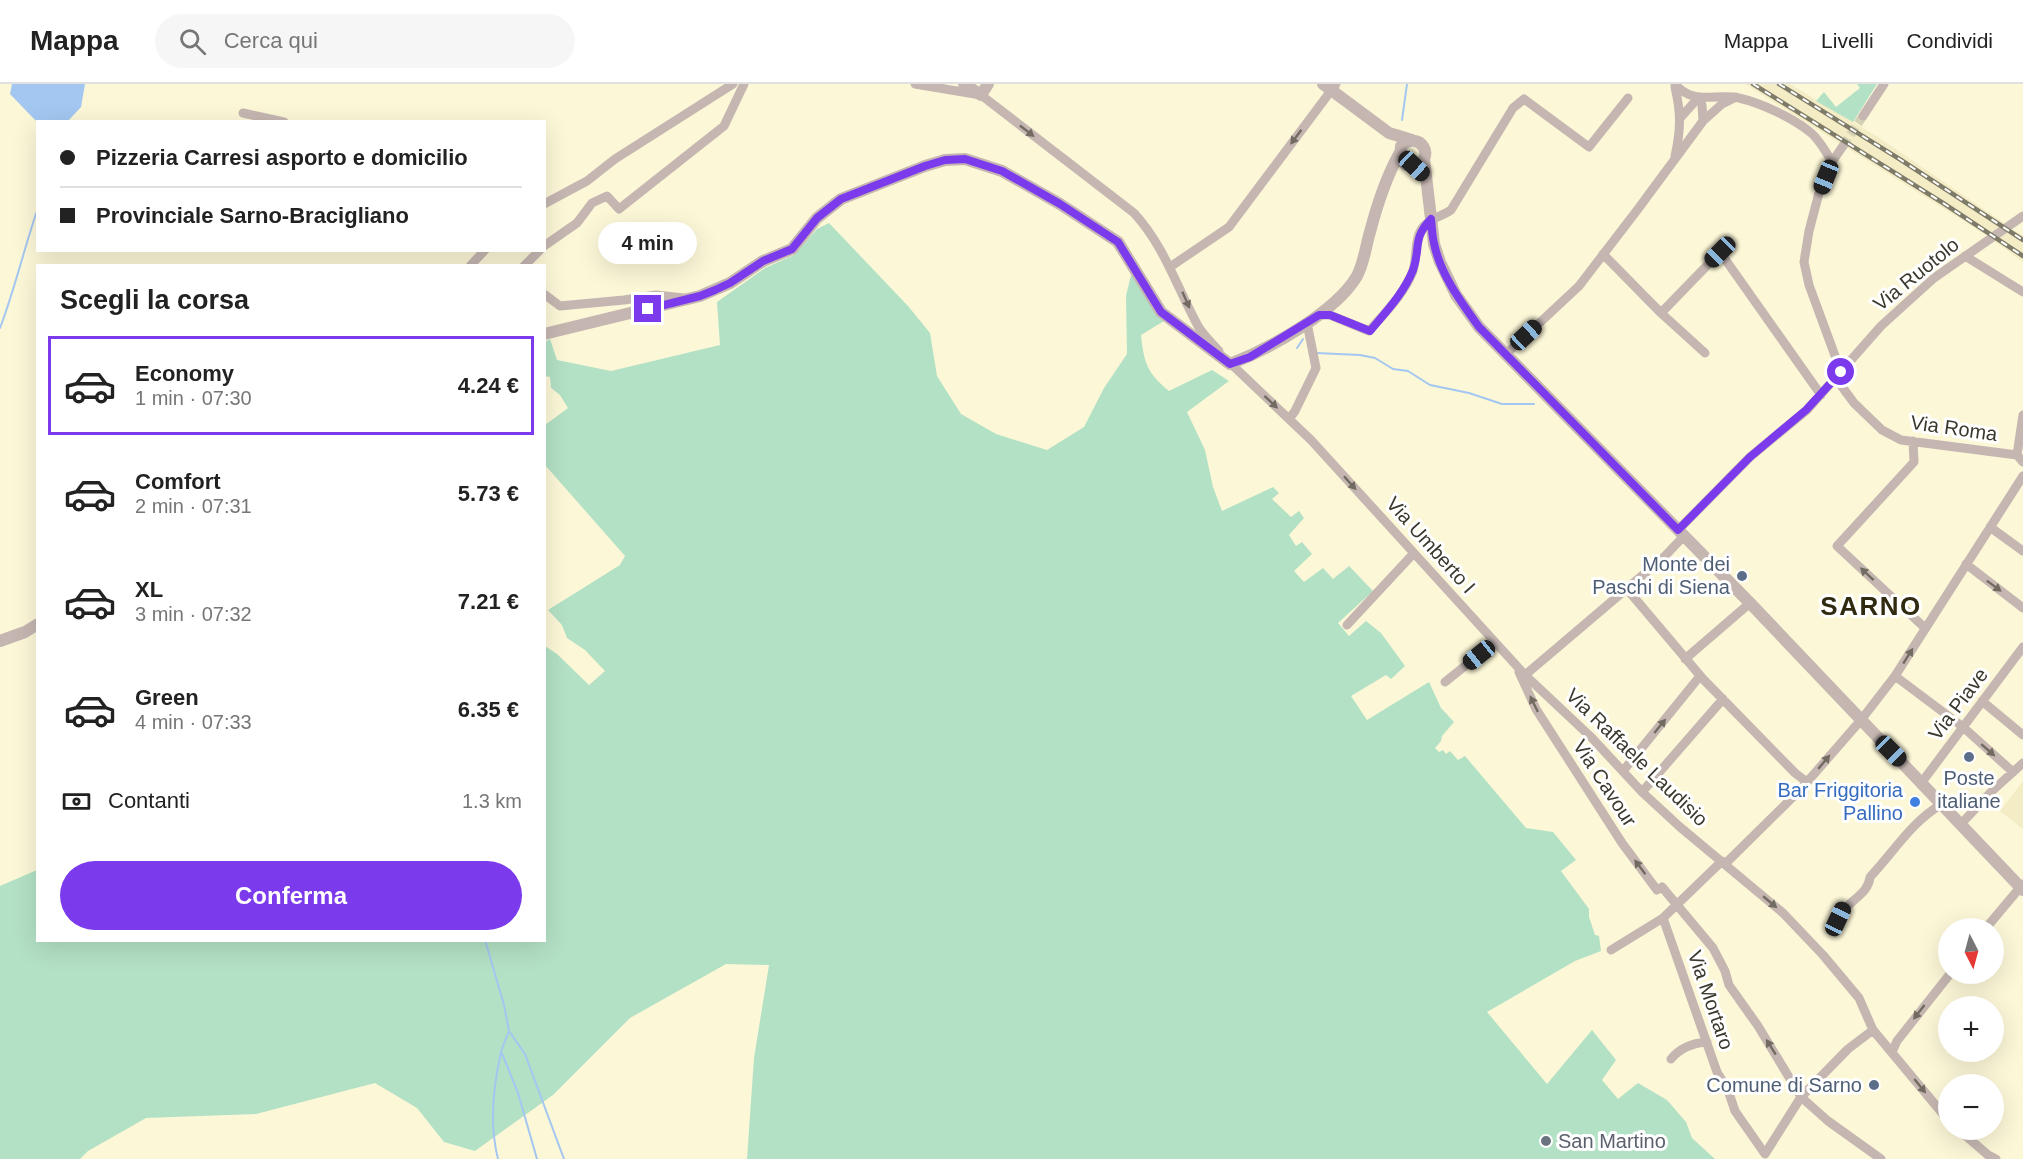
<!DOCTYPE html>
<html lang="it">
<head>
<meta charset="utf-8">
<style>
	body { margin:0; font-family:Arial,sans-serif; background:#f6f6f6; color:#222; height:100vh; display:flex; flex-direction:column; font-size:22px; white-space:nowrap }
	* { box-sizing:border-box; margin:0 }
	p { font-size:20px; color:#767676 }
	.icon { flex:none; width:33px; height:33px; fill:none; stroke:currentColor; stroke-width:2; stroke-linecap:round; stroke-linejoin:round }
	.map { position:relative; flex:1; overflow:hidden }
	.details { position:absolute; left:36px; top:180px; width:510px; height:678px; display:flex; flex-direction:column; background:#fff; border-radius:0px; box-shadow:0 6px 24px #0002 }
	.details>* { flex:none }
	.top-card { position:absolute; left:36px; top:36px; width:510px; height:132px; border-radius:0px; box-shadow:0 6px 24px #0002; display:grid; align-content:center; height:132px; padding:0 24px; background:#fff }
	.needle { width:39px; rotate:174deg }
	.fabs { position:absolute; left:1938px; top:834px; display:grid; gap:12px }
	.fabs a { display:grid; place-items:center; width:66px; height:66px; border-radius:50%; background:#fff; box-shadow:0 6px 24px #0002; font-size:30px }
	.end { position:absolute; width:27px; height:27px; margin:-14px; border:8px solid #7c3aed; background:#fff; box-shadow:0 0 0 3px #fff }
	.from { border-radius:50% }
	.bubble { position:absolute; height:42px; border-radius:21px; background:#fff; box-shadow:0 6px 24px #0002; font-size:20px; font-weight:700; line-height:42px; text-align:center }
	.car { position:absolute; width:18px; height:36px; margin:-18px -9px; border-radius:8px; box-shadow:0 0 4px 2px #0007; background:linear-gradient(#222 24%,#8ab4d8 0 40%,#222 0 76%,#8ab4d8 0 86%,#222 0) }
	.top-card b { display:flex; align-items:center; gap:21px; height:57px; font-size:22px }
	.top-card b+b { border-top:2px solid #e0e0e0 }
	.top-card i { width:15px; height:15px; background:#222 }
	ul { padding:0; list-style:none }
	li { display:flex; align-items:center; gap:18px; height:99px; margin:0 12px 9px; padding:0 12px; border:3px solid transparent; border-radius:0px }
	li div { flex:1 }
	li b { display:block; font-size:22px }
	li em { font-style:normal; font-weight:700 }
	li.selected { border-color:#7c3aed }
	li>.icon { width:54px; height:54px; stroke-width:1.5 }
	h2 { padding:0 24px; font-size:27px; line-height:72px }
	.pay { display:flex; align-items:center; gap:15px; height:66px; padding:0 24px; font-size:22px }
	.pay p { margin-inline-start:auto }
	.button { display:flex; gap:12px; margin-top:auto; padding:12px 24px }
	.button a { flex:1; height:69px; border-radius:36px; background:#7c3aed; color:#fff; font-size:24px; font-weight:700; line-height:69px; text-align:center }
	header { display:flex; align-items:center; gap:36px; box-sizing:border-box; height:84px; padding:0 30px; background:#fff; border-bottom:2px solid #e0e0e0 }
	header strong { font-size:28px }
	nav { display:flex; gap:33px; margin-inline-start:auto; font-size:21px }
	.search { width:420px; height:54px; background:#f6f6f6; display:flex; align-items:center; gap:15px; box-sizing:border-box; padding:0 21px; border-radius:33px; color:#767676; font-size:22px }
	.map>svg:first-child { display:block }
</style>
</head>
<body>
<header>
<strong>Mappa</strong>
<div class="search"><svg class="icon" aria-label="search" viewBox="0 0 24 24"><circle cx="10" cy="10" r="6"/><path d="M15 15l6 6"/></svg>Cerca qui</div>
<nav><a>Mappa</a><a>Livelli</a><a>Condividi</a></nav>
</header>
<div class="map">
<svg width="2023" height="1075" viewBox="0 0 2023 1075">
	<rect width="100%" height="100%" fill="#fcf7d7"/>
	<path fill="#f3ecc5" d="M1745,0h45l88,53 145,99v26l-37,-27z
		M2023,697v48l-23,-18z"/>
	<path fill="#b3e1c5" d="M1857,0h20l-24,38 -37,-21 8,-9 12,15 24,-19z
		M829,139l79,83 22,27 7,43 24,38 35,20 51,16 37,-23 20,-39 23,-34 -1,-58 5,-21 17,21 16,25 -23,14c3,28 6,38 28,56l43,-21 17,11 -42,31 18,38 8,37 9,24 51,-24 6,6 -7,6 19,18 8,-6 5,7 -15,17 7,11 6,-4 10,12 -18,17 10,11 19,-14 10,11 16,-13 24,25 -35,32 11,13 17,-15 15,12 24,33 -14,13 -5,-4 -35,21 16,24 62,-38 12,26 13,14 -12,14 -1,5 -6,7 4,4 4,-2 3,4 4,-3 8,9 7,-4 61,72 27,4 23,28 -15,11 28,38v8l6,18 4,1 2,15 -26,10 -88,51 60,72 45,-54 24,30 -14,20 16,19 20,-16 29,17 19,22 6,16 23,21h-968l7,-101 15,-93 -43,-1 -96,54 -77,77 -78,56 -31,-9 -27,-34 -42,-25 -119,31 -110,4 -58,33 -8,8h-80v-273l37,-16 1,70h506l1,-294 12,8 32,31 16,-14 -20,-21 -18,-12 -5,-13 -14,-15 72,-45 5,-9 -80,-91v-40l23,-17 -8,-13 -9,-7 -1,-11 -5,-1v-34l5,-3 7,21 54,11 109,-26 -3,-43 48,-34 29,-13 23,-26z"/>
	<path fill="#a3c7f1" d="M12,0h73l-4,23 -13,14 -31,1 -27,-28z"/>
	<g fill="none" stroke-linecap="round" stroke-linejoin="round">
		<path stroke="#a3c7f1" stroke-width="2" d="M1402,36l5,-36
			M0,244c15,-39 24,-80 38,-120
			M1297,264l6,-9
			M1316,269l44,2 15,3 18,11 15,2 22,14 39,8 33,11h32
			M485,856l19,65 5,26 16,23 39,105
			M509,947l-8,20 17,42 19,66
			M498,1075c-9,-35 -5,-72 3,-107"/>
		<path stroke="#d5d1b5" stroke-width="9" stroke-dasharray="9 4.5" stroke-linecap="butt" d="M1843,62l20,-30"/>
		<path stroke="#c5b6b1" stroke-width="9" d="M915,0l66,11 153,118c31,34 42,73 64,113 5,9 14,17 21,25
			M1675,0c19,22 40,9 64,14 22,5 54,20 71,34 9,7 16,20 22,30
			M1675,3c6,26 6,42 0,69
			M1699,13l3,8 1,16
			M243,29l41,9
			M1863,32l21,-32
			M1681,33l18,-20
			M1843,62l-11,16 -13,31 -10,38 -5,31 5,23 32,87 -1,12 14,19 28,27 19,10 116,15 6,7
			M544,120l43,-23 28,-22 118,-75
			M544,162l33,-23 15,-20 15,-7 12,13 105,-83 20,-42
			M1603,170l58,59 44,40
			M1965,172l58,36
			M470,182l15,-16
			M524,182l16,-16
			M1170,183l59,-40 107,-143
			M544,210l16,12 64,-6 32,-5 28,3
			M1661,229l59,-61 101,143
			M1319,231h11l39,16c16,-18 35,-37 44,-60 4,-12 1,-30 8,-41 6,-11 20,-13 30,-20l62,-102 11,-9 65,48 39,-49
			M1505,271l74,-69 59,-77 65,-88 19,-17 14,-7
			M1228,277l83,79 214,235 67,63 50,54 38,35 103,86 40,42 36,43 14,32 75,90
			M1289,335l6,-8 21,-43 -9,-45
			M1913,357l1,21 -77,84 88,82
			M2017,371l6,-40
			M1990,443l33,24
			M1678,446l72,-73 57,-47 74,-84 53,-48 89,-62
			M1966,480l57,44
			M1627,505l76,90 92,94 12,9
			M1347,541l67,-72
			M1685,575l65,-56
			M1519,588l17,37 86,134 35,47 5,-3 51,61 12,23 4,14 29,41 43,71 27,24 53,38
			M1525,591l139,-118 20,-21
			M1895,592l68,51 50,45
			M1445,598l50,-40
			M1982,617l41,34
			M1623,687l77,-95
			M1922,698l101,-135
			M1642,708l81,-93
			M1961,740l31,-33 31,-28
			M1725,780l76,-75 60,-69 34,-44 128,-200
			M1663,834l54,154 11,18 7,21 30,43 36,-57 47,-48 25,-19
			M1839,842c-1,-24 29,-27 31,-49 23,-24 42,-56 72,-73
			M1986,844l37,-44
			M1611,866l52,-32 59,-57
			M1892,968l5,-11 53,-67
			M1671,975c9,-11 22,-16 36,-17
			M1959,1046l29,25 8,4"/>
		<path stroke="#c5b6b1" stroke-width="12" d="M964,0l17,11 7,-11
			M1323,0l66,49 23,7
			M1424,75l10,85 6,18 16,33 23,32 271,276 273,287
			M1414,82c24,-8 5,-37 -13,-20l-1,13 6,6 8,1 11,11
			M544,250l156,-38 30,-13 33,-22 29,-12 25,-31 24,-19 84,-33 20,-6 20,-1 37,12 58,33 58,38 43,70 69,52c39,-15 106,-52 127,-88 7,-13 9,-31 13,-44 7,-27 16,-54 29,-78
			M0,557l25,-9 13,-8"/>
		<defs>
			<path id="rail" d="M1753,0l190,119 80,53
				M1779,0l122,76 122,80"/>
		</defs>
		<use href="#rail" stroke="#7e7b68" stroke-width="4.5"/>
		<use href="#rail" stroke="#fff" stroke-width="2" stroke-dasharray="7" stroke-linecap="butt"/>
	</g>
	<defs><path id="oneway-solid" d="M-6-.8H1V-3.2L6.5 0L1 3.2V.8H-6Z" transform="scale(1.5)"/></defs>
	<g fill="#726b62">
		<use href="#oneway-solid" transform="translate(1027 47) rotate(38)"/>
		<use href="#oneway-solid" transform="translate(1296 53) rotate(127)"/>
		<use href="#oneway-solid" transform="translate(1186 216) rotate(66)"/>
		<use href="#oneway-solid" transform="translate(1271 318) rotate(43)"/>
		<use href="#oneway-solid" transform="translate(1350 399) rotate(48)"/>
		<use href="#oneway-solid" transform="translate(1867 490) rotate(-137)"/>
		<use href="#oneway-solid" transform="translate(1994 502) rotate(37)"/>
		<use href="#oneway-solid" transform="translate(1908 572) rotate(-58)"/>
		<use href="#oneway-solid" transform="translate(1534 620) rotate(-116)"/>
		<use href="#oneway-solid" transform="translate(1660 642) rotate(-51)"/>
		<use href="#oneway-solid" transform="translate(1988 666) rotate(41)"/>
		<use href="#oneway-solid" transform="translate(1824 678) rotate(-50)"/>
		<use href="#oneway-solid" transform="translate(1640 783) rotate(-127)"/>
		<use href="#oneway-solid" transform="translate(1770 818) rotate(40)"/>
		<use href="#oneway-solid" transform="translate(1919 928) rotate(128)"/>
		<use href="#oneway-solid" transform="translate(1771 963) rotate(-122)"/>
		<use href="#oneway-solid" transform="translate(1920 1002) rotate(51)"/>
	</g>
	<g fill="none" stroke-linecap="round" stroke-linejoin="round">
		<path stroke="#7c3aed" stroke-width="8" d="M648,225l52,-13 15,-6 15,-7 33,-22 29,-12 25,-31 24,-19 84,-33 20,-6 20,-1 37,12 58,33 58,38 43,70 69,52 20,-7 69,-42h11l40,16c15,-18 34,-38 43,-61 8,-22 -1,-31 18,-51 1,8 1,17 3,24 6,31 27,59 45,84l199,203 72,-73 56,-47 35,-38"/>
	</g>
	<g fill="#5c6f8a" stroke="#fff" stroke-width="2">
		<circle cx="1742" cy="492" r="6"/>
		<circle cx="1969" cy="673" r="6"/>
		<circle cx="1874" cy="1001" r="6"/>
	</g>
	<circle fill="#3f7fe0" stroke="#fff" stroke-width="2" cx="1915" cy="718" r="6"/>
	<circle fill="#6b7280" stroke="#fff" stroke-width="2" cx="1546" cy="1057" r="6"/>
	<g text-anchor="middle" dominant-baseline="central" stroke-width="6" stroke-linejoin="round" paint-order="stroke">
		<g font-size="20" fill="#3b392d" stroke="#fff">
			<text transform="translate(1916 190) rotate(-39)">Via Ruotolo</text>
			<text transform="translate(1954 344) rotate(8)">Via Roma</text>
			<text transform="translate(1431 461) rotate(48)">Via Umberto I</text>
			<text transform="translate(1958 620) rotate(-53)">Via Piave</text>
			<text transform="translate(1637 673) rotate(44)">Via Raffaele Laudisio</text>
			<text transform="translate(1605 699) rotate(57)">Via Cavour</text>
			<text transform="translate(1711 916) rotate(71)">Via Mortaro</text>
		</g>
		<g font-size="20" fill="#4e5e75" stroke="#fff" text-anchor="end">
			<text x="1730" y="480">Monte dei<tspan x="1730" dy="23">Paschi di Siena</tspan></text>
			<text x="1969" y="694" text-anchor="middle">Poste<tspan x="1969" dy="23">italiane</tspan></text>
			<text x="1862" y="1001">Comune di Sarno</text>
		</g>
		<g font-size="20" fill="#366cbe" stroke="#fff" text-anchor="end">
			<text x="1903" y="706">Bar Friggitoria<tspan x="1903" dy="23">Pallino</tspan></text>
		</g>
		<g font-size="20" fill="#5b616d" stroke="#fff" text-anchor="start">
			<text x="1558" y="1057">San Martino</text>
		</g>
		<g font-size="26" font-weight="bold" letter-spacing="1.5" fill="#2f2a10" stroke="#fff">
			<text x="1871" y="522">SARNO</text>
		</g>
	</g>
</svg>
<div class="fabs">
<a><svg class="needle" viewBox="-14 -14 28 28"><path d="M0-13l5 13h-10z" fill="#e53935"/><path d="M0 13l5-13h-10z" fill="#767676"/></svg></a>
<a>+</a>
<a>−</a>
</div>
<i class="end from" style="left:1841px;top:288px"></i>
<i class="end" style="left:648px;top:225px"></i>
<div class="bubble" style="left:598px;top:138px;width:99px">4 min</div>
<i class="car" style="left:1414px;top:82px;rotate:133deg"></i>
<i class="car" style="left:1826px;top:93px;rotate:202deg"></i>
<i class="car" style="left:1720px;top:168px;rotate:225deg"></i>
<i class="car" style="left:1526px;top:251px;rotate:47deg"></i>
<i class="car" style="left:1479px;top:571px;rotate:231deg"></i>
<i class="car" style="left:1891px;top:667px;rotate:135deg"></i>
<i class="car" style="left:1838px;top:835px;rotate:25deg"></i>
<div class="top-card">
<b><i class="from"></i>Pizzeria Carresi asporto e domicilio</b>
<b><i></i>Provinciale Sarno-Bracigliano</b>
</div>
<section class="details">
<h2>Scegli la corsa</h2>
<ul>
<li class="selected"><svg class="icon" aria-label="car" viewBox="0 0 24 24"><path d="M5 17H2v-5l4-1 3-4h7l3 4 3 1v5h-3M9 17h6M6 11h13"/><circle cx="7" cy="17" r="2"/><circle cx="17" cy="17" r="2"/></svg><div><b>Economy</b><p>1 min · 07:30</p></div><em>4.24 €</em></li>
<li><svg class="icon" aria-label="car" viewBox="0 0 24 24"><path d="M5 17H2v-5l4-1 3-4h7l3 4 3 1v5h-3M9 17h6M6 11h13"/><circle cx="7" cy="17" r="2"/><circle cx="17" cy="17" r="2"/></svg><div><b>Comfort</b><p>2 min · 07:31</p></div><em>5.73 €</em></li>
<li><svg class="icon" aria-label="car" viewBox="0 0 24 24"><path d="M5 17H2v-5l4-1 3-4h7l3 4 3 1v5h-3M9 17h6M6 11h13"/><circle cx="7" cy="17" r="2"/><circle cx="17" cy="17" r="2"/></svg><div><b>XL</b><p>3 min · 07:32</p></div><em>7.21 €</em></li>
<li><svg class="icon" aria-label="car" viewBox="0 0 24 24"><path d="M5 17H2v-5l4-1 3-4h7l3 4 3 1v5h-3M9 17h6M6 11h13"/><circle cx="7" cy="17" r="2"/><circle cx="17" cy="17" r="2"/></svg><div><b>Green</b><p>4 min · 07:33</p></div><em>6.35 €</em></li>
</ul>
<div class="pay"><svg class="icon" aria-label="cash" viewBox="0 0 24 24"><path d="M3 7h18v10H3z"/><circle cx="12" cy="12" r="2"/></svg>Contanti<p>1.3 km</p></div>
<div class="button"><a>Conferma</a></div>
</section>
</div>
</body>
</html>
